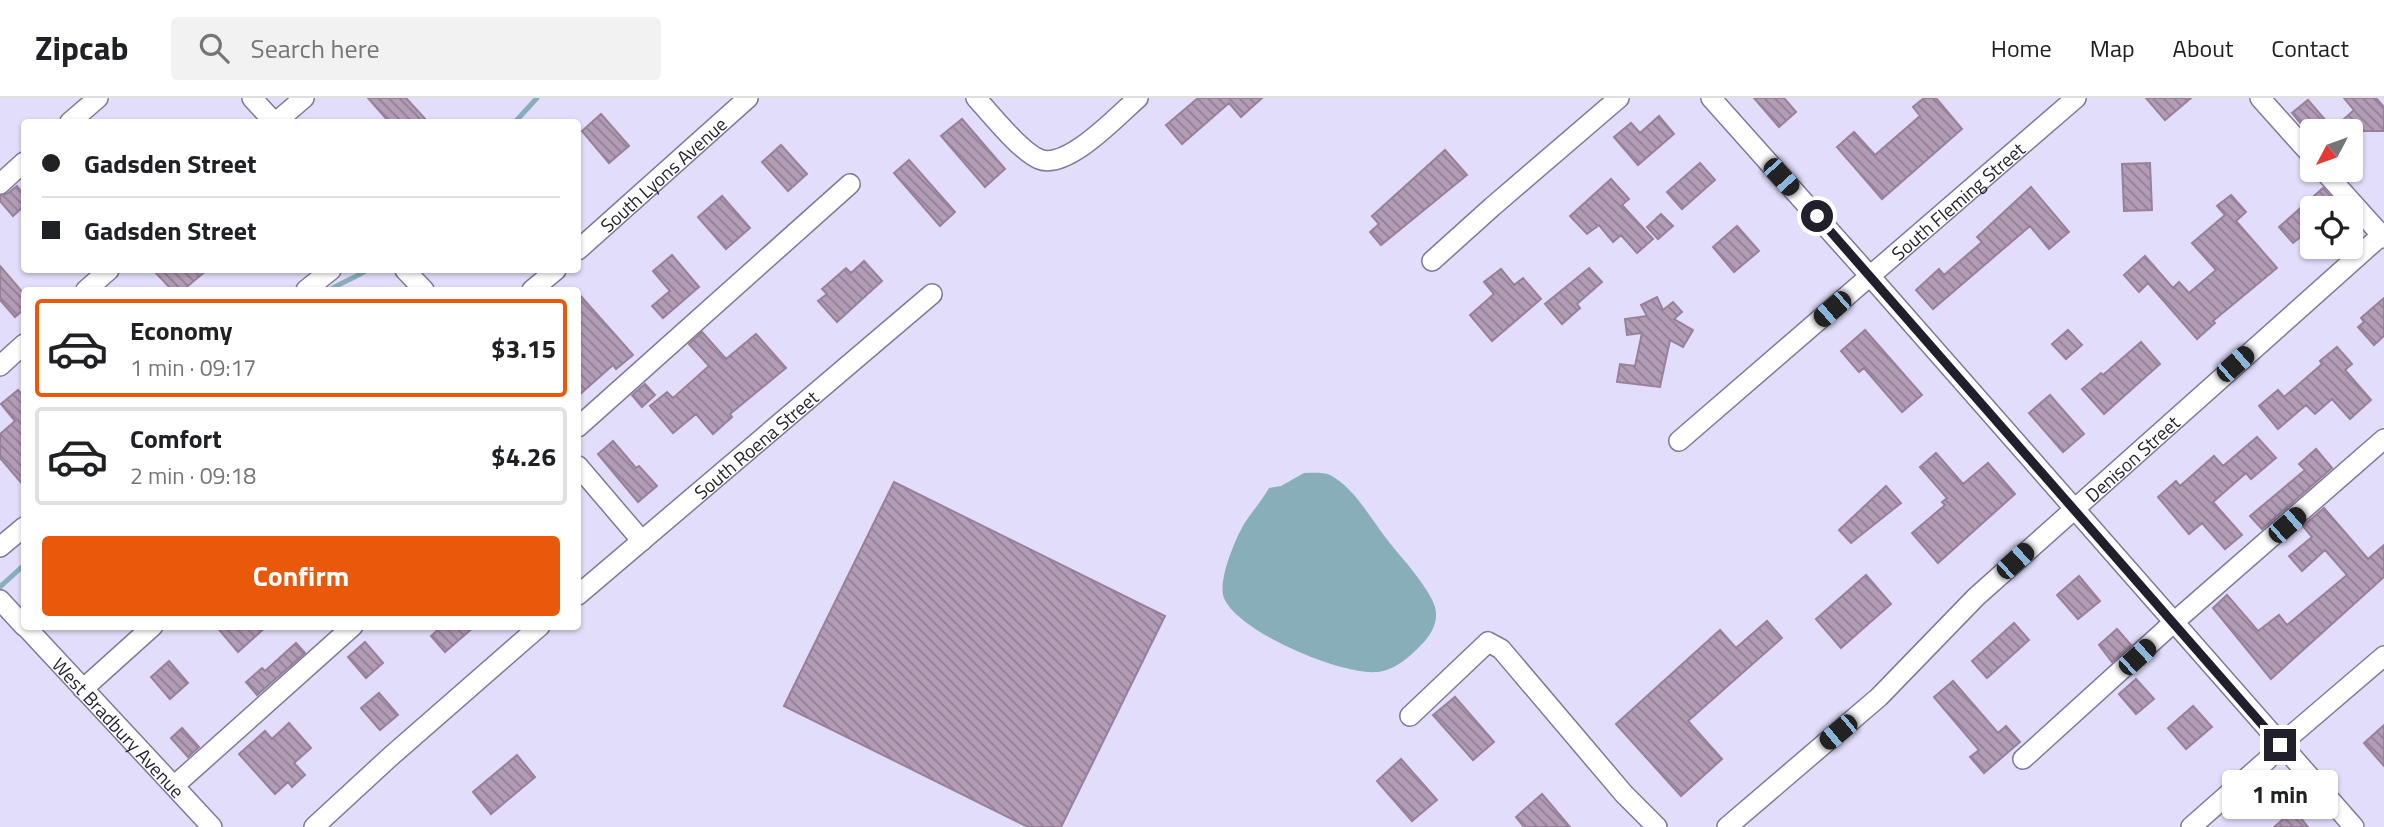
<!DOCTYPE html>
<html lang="en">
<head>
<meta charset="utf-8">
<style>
	body { margin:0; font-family:"Titillium Web",sans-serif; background:#f2f2f2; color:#202124; height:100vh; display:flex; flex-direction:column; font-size:26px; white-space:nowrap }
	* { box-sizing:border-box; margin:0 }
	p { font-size:23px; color:#757577 }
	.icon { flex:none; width:38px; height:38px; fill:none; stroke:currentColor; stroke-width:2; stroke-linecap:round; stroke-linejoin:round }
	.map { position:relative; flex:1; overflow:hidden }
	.details { position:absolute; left:21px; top:189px; width:560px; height:343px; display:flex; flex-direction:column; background:#fff; border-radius:7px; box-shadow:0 2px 5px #0004 }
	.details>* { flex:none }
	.top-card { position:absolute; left:21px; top:21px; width:560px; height:154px; border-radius:7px; box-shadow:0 2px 5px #0004; display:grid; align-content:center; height:154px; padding:0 21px; background:#fff }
	.needle { width:46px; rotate:229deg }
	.buttons { position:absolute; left:2300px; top:21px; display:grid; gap:14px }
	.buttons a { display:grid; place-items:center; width:63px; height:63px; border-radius:7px; background:#fff; box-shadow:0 2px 5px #0004; font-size:35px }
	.end { position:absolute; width:32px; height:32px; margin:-16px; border:9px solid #221f2c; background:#fff; box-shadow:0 0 0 4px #fff }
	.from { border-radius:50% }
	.bubble { position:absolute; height:49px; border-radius:7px; background:#fff; box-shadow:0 2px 5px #0004; font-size:23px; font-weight:700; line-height:49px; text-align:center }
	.car { position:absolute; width:21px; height:42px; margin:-21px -10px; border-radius:9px; box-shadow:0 0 5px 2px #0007; background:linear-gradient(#222 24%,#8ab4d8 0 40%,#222 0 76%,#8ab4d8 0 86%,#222 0) }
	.top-card b { display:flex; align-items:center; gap:24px; height:66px; font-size:26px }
	.top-card b+b { border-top:2px solid #e0e0e0 }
	.top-card i { width:18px; height:18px; background:#202124 }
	ul { padding:12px 0 0; list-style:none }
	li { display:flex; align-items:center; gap:21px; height:98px; margin:0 14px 10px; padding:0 7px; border:4px solid #e0e0e0; border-radius:7px }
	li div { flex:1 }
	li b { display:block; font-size:26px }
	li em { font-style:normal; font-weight:700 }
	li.active { border-color:#ea580c }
	li>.icon { width:63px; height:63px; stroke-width:1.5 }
	.cta { display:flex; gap:14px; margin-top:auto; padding:14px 21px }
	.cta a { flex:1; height:80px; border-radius:7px; background:#ea580c; color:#fff; font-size:28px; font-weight:700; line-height:80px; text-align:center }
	header { display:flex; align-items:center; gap:42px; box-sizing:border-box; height:98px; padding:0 35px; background:#fff; border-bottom:2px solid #e0e0e0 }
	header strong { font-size:33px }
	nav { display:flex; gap:38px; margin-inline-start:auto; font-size:24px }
	.search { width:490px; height:63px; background:#f2f2f2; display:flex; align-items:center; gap:18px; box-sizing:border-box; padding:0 24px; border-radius:7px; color:#757577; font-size:26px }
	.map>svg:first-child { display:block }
</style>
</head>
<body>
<header>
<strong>Zipcab</strong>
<div class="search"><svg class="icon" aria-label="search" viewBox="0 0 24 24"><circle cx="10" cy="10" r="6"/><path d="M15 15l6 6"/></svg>Search here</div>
<nav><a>Home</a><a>Map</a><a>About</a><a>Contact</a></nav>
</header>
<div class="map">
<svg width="2384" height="729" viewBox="0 0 2384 729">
	<defs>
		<pattern id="building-back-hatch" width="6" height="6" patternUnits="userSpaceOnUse" patternTransform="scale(1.75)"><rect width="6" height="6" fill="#b39cb5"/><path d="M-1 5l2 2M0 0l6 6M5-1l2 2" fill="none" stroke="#917f93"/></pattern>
	</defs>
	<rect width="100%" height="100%" fill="#e2ddfa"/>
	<path fill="#88aeb9" d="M1304,375c8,0 19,-1 26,2 25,13 42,46 59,67 13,16 41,47 46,65 4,15 -4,28 -14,38 -11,12 -28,26 -44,27 -36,3 -139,-40 -153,-74 -7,-17 13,-65 24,-80 7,-10 15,-19 21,-30l12,-2z"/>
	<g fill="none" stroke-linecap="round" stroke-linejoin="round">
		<path stroke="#88aeb9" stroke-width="5" d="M515,24l22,-24
			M330,192c12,-8 27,-13 37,-20
			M0,489l24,-22"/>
	</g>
	<path fill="url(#building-back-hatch)" stroke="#98809a" stroke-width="2" d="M368,0h38l22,24h-39z
		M1198,0h64l-21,19 -12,-14 -47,41 -16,-19z
		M1754,0h30l12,14 -17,15z
		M1924,0h12l26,31 -80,70 -45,-52 17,-15 21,23 45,-39 -7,-9z
		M2146,0h45l-26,22z
		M2344,0h32l8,9v24h-77l-15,-18 16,-13 25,29 21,-19z
		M601,16l28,32 -20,17 -27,-32z
		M1659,18l15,18 -36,31 -24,-28 17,-14 9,10z
		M962,21l43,50 -20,18 -44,-51z
		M781,47l26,29 -19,17 -26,-29z
		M1445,52l22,25 -86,70 -11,-13 9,-8 -7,-8z
		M909,62l46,52 -15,14 -46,-53z
		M1700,65l15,17 -33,29 -15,-17z
		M2150,65l2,47 -28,1 -2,-47z
		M1611,81l18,20 -7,6 31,34 -16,14 -16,-18 -8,7 -14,-17 -12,9 -17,-18z
		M17,88l7,9v11l-11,10 -13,-15v-5l8,-3z
		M2031,89l38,45 -20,17 -19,-23 -97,83 -17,-19 23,-21 5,6 38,-33 -5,-5z
		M2323,90l18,20h-29v20l-19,15 -14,-16z
		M2231,97l15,17 -10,9 41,47 -64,53 2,2 -18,16 -49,-56 -9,9 -15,-17 21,-19 28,32 6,-6 10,11 27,-23 -24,-27 33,-28 -8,-9z
		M722,98l28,32 -24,21 -28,-32z
		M1661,116l12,12 -15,13 -11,-12z
		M1737,128l22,25 -25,21 -21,-25z
		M672,157l27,32 -36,31 -11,-12 18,-15 -17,-20z
		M864,163l18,20 -45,41 -19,-21 9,-7 -5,-5 24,-21 5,5z
		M0,168l24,28v15l-9,8 -15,-17z
		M1589,170l13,14 -25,22 3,4 -18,16 -17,-20z
		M1501,171l13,16 9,-7 18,21 -49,42 -22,-26 24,-21 -10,-12z
		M153,172h54l-24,20h-11z
		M578,195l55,62 -17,14 -3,-4 -35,31z
		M1657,199l6,13 10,-8 9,10 -8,7 19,11 -10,17 -13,-7 -10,47 -43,-5 3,-18 15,2 7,-33 -15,2 -2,-16 22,-3 -6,-11z
		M2384,200v38l-10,9 -16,-18 6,-5 -3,-4z
		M1865,232l57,65 -20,17 -38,-44 -5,4 -18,-21z
		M2068,232l14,15 -16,14 -14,-15z
		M702,234l24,27 30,-25 30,34 -56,46 2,3 -19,17 -17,-20 -23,19 -23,-27 17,-14 6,6 36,-32 -20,-22z
		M2141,244l19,22 -56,50 -22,-25 19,-16 2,2z
		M2337,249l15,17 -7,6 26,30 -21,19 -18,-20 -17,15 -9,-9 -28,24 -19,-23 19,-16 6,7 38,-33 -2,-3z
		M645,286l10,11 -13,12 -10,-12z
		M18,292l6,7v89l-24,-28v-24l15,-13 -14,-17z
		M2050,297l34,39 -21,18 -34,-39z
		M2257,339l19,21 -25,21 -5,-6 -33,29 29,33 -17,14 -23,-26 -13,11 -31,-37 18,-16 4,5 34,-30 9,10z
		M613,343l23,27 3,-2 18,20 -19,16 -40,-48z
		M2316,351l16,19 -70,61 -12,-13 55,-46 -6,-6z
		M1936,355l27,31 25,-21 27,31 -77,69 -26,-30 33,-28 -3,-3 5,-4 -27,-31z
		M894,384l271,134 -104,211h-33l-244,-121z
		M1886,388l15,17 -50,40 -12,-13z
		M2324,410l44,51 16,-14v32l-113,102 -58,-71 14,-13 31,36 21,-16 8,10 60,-50 -22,-25 -23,21 -13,-15 23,-19 -9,-11z
		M1866,477l25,29 -50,44 -25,-29z
		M2079,478l21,25 -22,18 -21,-24z
		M1767,523l15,17 -94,83 34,38 -41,37 -65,-72 104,-94 16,18z
		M2014,525l15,17 -42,38 -15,-17z
		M216,528h51l-29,26z
		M442,528h33l-30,26 -14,-16z
		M2117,531l14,16 -19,17 -13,-17z
		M365,544l18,21 -17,15 -18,-21z
		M296,545l9,10 -48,42 -11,-13 16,-14 3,3z
		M169,563l19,22 -18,16 -19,-22z
		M2136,581l18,20 -18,15 -17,-20z
		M1953,583l45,52 8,-7 14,16 -36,31 -14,-16 9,-7 -45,-53z
		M379,595l19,22 -18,15 -19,-22z
		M1455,599l39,45 -21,18 -40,-45z
		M2193,608l19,21 -26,22 -18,-21z
		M289,625l22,25 -17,15 11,12 -13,12 -4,-5 -13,12 -36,-40 26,-23 7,8z
		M2384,627v41l-20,-23z
		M182,630l17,19 -11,10 -17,-19z
		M517,657l18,22 -44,37 -18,-22z
		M1401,661l36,41 -25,21 -35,-40z
		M1542,696l28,33h-46l-8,-10z
		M2294,712l14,17h-34z"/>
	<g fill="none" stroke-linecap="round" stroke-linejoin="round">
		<defs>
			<g id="minor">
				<path d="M252,0l22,24"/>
				<path d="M976,0c15,16 44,53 63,61 28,12 79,-44 99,-61"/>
				<path d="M1711,0l159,178 484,551"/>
				<path d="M2260,0l52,58"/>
				<path d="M70,24l28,-24"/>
				<path d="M276,24l28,-24"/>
				<path d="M2323,72l61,68"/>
				<path d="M0,86l24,-22"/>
				<path id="s1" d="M578,152l170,-152"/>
				<path d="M1432,163l60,-54 127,-109"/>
				<path d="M405,172l19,20"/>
				<path d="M86,192l23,-20"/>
				<path d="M306,192l25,-20"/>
				<path d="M532,192l24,-20"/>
				<path d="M0,268l24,-22"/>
				<path d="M578,329l272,-243"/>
				<path id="s2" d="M1679,343l397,-343"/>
				<path d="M578,368l64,75"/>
				<path d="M0,449l24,-20"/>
				<path id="s3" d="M578,497l354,-301"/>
				<path d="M0,502l24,26"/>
				<path id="s4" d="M25,528l187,201"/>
				<path d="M83,591l70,-63"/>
				<path d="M1410,618l78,-74 13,7 123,145 33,33"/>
				<path d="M2023,661l150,-136 211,-184"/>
				<path d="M174,688l179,-160"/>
				<path d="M314,729l76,-70 150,-131"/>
				<path id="s5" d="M1727,729l152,-130 97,-100 408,-364"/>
				<path d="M2191,729l76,-67 13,-15 104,-89"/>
			</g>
		</defs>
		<use href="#minor" stroke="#807a99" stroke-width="22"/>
		<use href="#minor" stroke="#fff" stroke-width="19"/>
	</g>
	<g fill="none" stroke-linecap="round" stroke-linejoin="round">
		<path stroke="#221f2c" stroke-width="9" d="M1817,118l463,529"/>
	</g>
	<g text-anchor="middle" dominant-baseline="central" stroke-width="5" stroke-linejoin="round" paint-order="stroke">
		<g font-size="19" fill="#221f2c" stroke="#fff">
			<text stroke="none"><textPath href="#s1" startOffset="114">South Lyons Avenue</textPath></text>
			<text stroke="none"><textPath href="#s2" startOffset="368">South Fleming Street</textPath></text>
			<text stroke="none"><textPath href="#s3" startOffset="233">South Roena Street</textPath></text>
			<text stroke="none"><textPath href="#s5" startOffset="548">Denison Street</textPath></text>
			<text stroke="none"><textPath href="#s4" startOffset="138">West Bradbury Avenue</textPath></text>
		</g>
	</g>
</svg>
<div class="buttons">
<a><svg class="needle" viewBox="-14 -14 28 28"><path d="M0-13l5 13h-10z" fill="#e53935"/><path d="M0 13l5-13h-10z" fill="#757577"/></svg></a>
<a><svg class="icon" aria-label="locate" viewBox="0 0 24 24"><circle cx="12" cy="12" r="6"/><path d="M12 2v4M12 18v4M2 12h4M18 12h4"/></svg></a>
</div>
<i class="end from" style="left:1817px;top:118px"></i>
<i class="end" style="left:2280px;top:647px"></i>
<div class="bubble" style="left:2222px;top:672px;width:116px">1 min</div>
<i class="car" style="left:1781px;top:79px;rotate:138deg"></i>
<i class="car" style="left:1832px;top:211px;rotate:229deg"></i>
<i class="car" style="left:2235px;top:266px;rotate:49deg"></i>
<i class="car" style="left:2287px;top:427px;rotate:49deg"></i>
<i class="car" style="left:2015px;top:463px;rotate:48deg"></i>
<i class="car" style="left:2137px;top:559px;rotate:48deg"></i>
<i class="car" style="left:1838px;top:634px;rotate:230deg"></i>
<div class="top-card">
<b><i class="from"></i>Gadsden Street</b>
<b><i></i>Gadsden Street</b>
</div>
<section class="details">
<ul>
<li class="active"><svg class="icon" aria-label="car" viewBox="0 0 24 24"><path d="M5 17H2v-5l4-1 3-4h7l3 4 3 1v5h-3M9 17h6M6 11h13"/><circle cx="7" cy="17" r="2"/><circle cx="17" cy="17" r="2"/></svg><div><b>Economy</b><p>1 min · 09:17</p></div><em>$3.15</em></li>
<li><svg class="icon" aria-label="car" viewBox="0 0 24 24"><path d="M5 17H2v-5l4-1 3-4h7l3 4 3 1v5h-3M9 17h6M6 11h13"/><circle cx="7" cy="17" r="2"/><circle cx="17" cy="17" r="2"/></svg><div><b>Comfort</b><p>2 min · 09:18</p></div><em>$4.26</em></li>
</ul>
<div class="cta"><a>Confirm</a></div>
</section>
</div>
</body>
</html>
